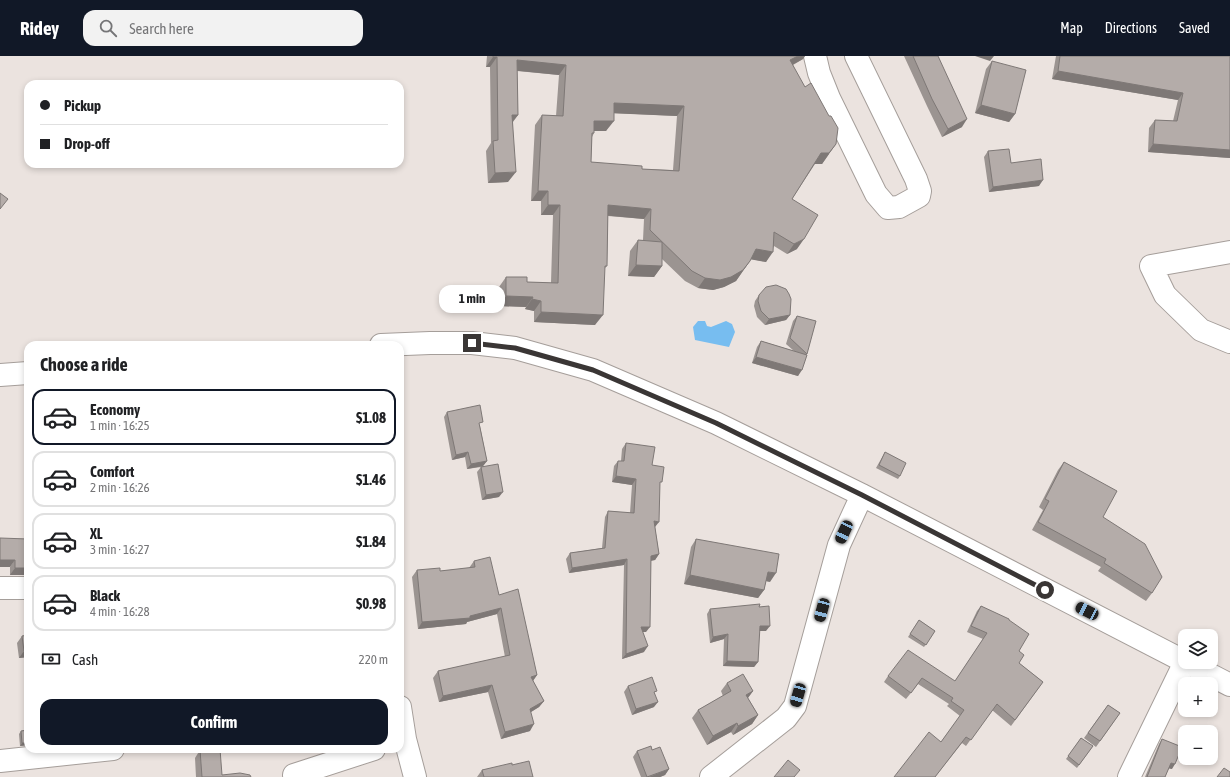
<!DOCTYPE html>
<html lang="en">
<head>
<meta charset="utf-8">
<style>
	body { margin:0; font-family:"Asap Condensed",sans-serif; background:#f2f2f2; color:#202124; height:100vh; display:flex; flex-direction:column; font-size:15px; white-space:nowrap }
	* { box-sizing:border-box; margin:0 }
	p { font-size:13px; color:#757577 }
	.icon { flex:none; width:22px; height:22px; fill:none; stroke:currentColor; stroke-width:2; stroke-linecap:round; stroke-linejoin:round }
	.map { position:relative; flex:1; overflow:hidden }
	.panel { position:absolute; left:24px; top:285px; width:380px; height:412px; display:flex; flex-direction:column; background:#fff; border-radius:12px; box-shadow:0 2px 6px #0003 }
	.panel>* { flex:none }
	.top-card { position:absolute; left:24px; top:24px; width:380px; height:88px; border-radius:12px; box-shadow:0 2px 6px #0003; display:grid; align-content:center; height:88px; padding:0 16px; background:#fff }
	.fabs { position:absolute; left:1178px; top:573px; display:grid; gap:8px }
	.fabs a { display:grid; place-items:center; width:40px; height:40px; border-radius:8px; background:#fff; box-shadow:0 2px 6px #0003; font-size:20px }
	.end { position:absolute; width:18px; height:18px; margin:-9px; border:5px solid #3a3635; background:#fff; box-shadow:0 0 0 2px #fff }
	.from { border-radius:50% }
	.bubble { position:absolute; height:28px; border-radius:12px; background:#fff; box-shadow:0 2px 6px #0003; font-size:13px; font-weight:700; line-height:28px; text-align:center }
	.car { position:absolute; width:12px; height:24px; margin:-12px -6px; border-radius:5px; box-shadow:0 0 3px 1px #0007; background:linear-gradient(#222 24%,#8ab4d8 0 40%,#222 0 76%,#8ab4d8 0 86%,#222 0) }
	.top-card b { display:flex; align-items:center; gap:14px; height:38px; font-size:15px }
	.top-card b+b { border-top:1px solid #e0e0e0 }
	.top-card i { width:10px; height:10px; background:#202124 }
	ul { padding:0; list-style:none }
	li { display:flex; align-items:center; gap:12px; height:56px; margin:0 8px 6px; padding:0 8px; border:2px solid #e0e0e0; border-radius:12px }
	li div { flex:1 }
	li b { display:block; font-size:15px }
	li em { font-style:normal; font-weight:700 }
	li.active { border-color:#111827 }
	li>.icon { width:36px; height:36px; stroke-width:1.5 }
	h2 { padding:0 16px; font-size:18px; line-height:48px }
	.pay { display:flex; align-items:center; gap:10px; height:44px; padding:0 16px; font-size:15px }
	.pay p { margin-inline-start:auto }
	.primary-button { display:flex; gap:8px; margin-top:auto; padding:8px 16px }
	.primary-button a { flex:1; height:46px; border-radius:12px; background:#111827; color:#fff; font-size:16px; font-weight:700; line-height:46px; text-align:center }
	header { display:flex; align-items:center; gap:24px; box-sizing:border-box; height:56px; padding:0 20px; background:#111827; color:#fff }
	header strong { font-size:19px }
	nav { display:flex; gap:22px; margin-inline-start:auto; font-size:14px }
	.search { width:280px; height:36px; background:#f2f2f2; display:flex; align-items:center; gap:10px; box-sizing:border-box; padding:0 14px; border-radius:12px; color:#757577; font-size:15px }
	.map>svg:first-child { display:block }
</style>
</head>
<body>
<header>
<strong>Ridey</strong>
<div class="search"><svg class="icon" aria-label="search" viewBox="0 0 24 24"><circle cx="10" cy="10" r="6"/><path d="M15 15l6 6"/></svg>Search here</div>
<nav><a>Map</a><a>Directions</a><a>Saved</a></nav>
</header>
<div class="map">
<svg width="1230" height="721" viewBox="0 0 1230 721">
	<rect width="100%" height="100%" fill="#ebe3df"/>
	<path fill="#77bdf0" d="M698,265h7l2,5 4,1 15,-6 6,3 3,8 -6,15 -34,-7 -2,-13z"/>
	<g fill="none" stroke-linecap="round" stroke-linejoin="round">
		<defs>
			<path id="minor" d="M815,0l4,17 10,25 47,96 12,14 11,-1 20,-11 1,-5 -4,-12 -60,-123
				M1230,196l-79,14 14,29 36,35 29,12
				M381,289l49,-2h42l43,5 78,22 123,53 146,72 368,190
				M0,319l28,-2
				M0,532h28
				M400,651l5,32 -5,1
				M405,683l10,38
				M0,705l113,-12
				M294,719l80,-26
				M711,721l75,-59 9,-12 44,-161 23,-50
				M1129,721l56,-115"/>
		</defs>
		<use href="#minor" stroke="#a59e9a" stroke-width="24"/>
		<use href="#minor" stroke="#fff" stroke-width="22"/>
	</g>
	<path fill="#9b9491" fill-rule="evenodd" d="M487,0h318l-2,3 -10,6 36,89 -7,10h-7l-23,35 5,50 -10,5 -13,-8 -8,16 -15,-3 -15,22 -12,6 -11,3 -15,-2 -13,-7 -23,-22v7l-8,11 -26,-1 2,-25 8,-11h5l1,-21 -36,-3 -1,50 -3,3 -9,56 -61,-3v-11l-9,-2 1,-2 -27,-1v-19l7,-10 21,5 24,1 2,-68h-12v-14h-10l4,-76 7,-10 14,1 3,-41 -42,-4 1,44 -5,7 -5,60 -20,1 -2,-32 5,-8 -1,-76h-4zM614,57l63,3 -4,54 -31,-1 -51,-7 1,-25 2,-4v-2h12z
		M904,0h34l24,71 -20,10 -15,-31z
		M1056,0h174v102l-82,-6 1,-24 6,-8 18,1 5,-21 -126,-21z
		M992,5l23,53 -6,8 -34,-9 11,-44z
		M988,95l23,12 28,23 -50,6 -5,-35z
		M759,239l31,20 -4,5 -21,5 -8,-8 -3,-11 1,-5z
		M797,260l10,38 -9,22 -46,-13 5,-16 4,-6 33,10 -8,-7 7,-23z
		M447,356l33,14 7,35 -4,5 16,31 -17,3 -5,-28 4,-5 -14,2 -2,-12 -13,3 -8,-43z
		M626,387l26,22 8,20 -5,42 4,27 -4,6 -4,1 -5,71h-3l1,20 -22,7 2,-94 -55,8 -3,-14 4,-6 32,-5 3,-31 3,-6 22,2 2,-28 -20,-3 2,-16 4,-5h3l1,-12z
		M885,396l15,24 -2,3 -22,-11z
		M1064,406l39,55 49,76 -6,8 -48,-30 3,-4 -69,-37 11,-20 -4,-3 19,-37z
		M28,483v36h-18v-8z
		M696,483l74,43 -4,-1 -2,9 -6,8 -74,-14 7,-37z
		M474,505l25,34 38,80 -4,6 11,20 -5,6 -8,5 -1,19 -29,8 -13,-47 -49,10 -6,-24 5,-7 67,-14 -8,-43 -30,8 -1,2 -48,5 -6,-52 5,-7 23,1 29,-3z
		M981,550l28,14 10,31v12l24,19 -32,44 -19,-16 -26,36 -4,-3 -27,34h-41l47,-35 19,-26 -13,-10 2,-2 -31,-20 -12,15 -22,-17 4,-6 67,5 28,-42 -16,-7 10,-21z
		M759,551l7,24h-7l-1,31 -4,5 -31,-1 1,-27 -14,4 -3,-29 3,-5z
		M919,564l16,11 -11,16 -16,-10z
		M22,580l6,21 -9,1 -2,-15z
		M727,627l26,8 -5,7 10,17 -6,9 -19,11 -2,-3 -24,13 -15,-27 6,-8 25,-14 -2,-5z
		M628,630l27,7 -1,14 -22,8 -8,-23z
		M1108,649l12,8 -24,34 -12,-9z
		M28,674v15l-8,1 -1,-12 2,-3z
		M1081,682l12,8 -16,22 -11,-9z
		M1162,683l10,30 -3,-1 -4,9h-20l14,-33z
		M200,694l22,25 29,2h-55l-1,-19z
		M652,694l17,19 -4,6 -5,2h-19l-8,-20 4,-6z
		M512,709l21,12h-56l5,-7z"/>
	<path fill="#7e7876" d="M798,0h7l-2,3 -20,11 7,-10z
		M975,0h19l-4,5z
		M493,1h4l-7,10h-4z
		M517,4l49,5 -7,10 -49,-5z
		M1058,15l125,22 -5,7 -126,-21z
		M614,47l70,3 -7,10 -70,-3z
		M981,49l34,9 -6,8 -34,-9z
		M512,59h6l-8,10z
		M967,63l-5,8 -20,10 6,-8z
		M594,65h20l-8,10h-19z
		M836,88l-14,20h-8l7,-11z
		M1153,88l77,6v8l-82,-6z
		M516,116l-8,10 -20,1 7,-10z
		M1043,124l-4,6 -50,6 4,-5z
		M538,135h10l-7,10h-10z
		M548,149h12l-7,10h-12z
		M608,149l43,4 -7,10 -43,-4z
		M804,183l-7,10 -10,5 7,-10z
		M756,193l17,3 -7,10 -17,-3z
		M750,205l-14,20 -12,6 -11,3 -15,-2 7,-10z
		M636,209l26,1 -8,11 -26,-1z
		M506,240l27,1 -7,10 -27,-1z
		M532,243l9,2 -7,10 -9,-2z
		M541,256l62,3 -8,10 -61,-3z
		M790,259l-4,5 -21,5 4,-6z
		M756,301l46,13 -4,6 -46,-13z
		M468,396l-3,5 -13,3 4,-5z
		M487,405l-4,5 -16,3 4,-5z
		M616,420l20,3 -4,6 -20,-3z
		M503,436l-4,5 -17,3 4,-5z
		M654,465l5,1 -4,5z
		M659,498l-4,6 -8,1 4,-5z
		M627,503l-3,6 -55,8 3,-5z
		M0,504h15l-5,7h-10z
		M15,512h13v7h-18z
		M768,516l8,1 -6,9 -8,-2z
		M690,519l74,15 -6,8 -74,-14z
		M501,552l-4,6 -30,8 -1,2 -48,5 4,-7 48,-6z
		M760,570h10l-4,5h-10z
		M641,571h9l-4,5h-9z
		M728,578l-4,5 -14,4 3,-6z
		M648,590l-4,6 -22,7 4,-5z
		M28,594v7l-9,1 5,-7z
		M727,605l31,1 -4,5 -31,-1z
		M537,619l-5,7 -1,-5z
		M492,629l-4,7 -49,10 4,-6z
		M753,635l-6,8 -1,-4z
		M544,645l-5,6 -13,8 4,-6z
		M658,646l-4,5 -22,8 4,-6z
		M758,659l-6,9 -19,11 5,-9z
		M737,667l-6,9 -24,13 6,-9z
		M534,668l-4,7 -29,8 4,-7z
		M22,687h6v2l-8,1z
		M1171,707l4,1 -3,5 -5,-1z
		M669,713l-4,6 -5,2h-11z"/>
	<path fill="#b4aca9" stroke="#7e7876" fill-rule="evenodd" d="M493,0h305l-8,4 15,27 6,-4 18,33h2l7,12 -2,16 -7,9h-8l-29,46 26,16 -14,24 -10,5 -20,-12 -1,20 -17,-3 -6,12 -7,9 -12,7 -11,3 -15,-2 -13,-7 -42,-41 1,-21 -43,-4 -1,61h-2l-2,49 -62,-3v-11l-9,-2 1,-2 -27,-1v-19h21v5l31,1 2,-78h-12v-14h-10l4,-76 21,1 3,-51 -49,-5 1,55h-6l4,57 -21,1 -2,-32 5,-1 -1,-83h-4zM614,47l70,3 -5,65 -37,-2v-3l-51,-4 1,-29h2v-12h20z
		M913,0h25l29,63 -19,10 -16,-30z
		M1060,0h170v94l-77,-6 2,-24 22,1 6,-28 -125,-22z
		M992,5l34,9 -11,44 -34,-9z
		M1009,93l2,14 30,-4 2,21 -50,7 -5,-36z
		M0,137l8,6 -8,10z
		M638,184l24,2v24l-26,-1z
		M776,229l10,4 3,5 2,5 -1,16 -21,4 -8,-8 -3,-10 1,-6 7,-8z
		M797,260l19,5 -9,33 -17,-16z
		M761,285l46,14 -5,15 -46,-13z
		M480,349l3,17 -4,1 8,38 -16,3 -3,-12 -12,3 -9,-43z
		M626,387l29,4 -3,18 12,2 -2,15h-2l-1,40 -5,-1 5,33 -8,2 -1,71h-9l7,19 -22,8 1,-95 -55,9 -2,-15 35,-5 3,-37 26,2 2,-34 -20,-3 2,-15h6z
		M885,396l21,11 -6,13 -21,-11z
		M1064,406l53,29 -14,26 42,27 17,33 -10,16 -48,-30 2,-4 -68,-37 11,-21 -4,-2z
		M498,408l5,28 -17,3 -5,-28z
		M0,482l28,1v29h-13v-8h-15z
		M696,483l83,15 -3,19 -8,-1 -4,18 -74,-15z
		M490,501l9,38 19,-6 19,86 -6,2 13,24 -14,8 4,15 -29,8 -13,-47 -49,11 -5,-25 72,-16 -9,-47 -31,8v2l-48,4 -5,-52 23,-2v3l35,-4 -1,-6z
		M760,548l-1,3 10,-1 1,20h-10l-2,36 -31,-1 1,-27 -15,3 -3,-28z
		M981,550l28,13v1l20,14 -10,17 5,4 -5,8 24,19 -28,38 -18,-16 -26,36 -5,-3 -31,40h-41l35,-45 12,10 23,-32 -13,-9 2,-3 -31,-20 -11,15 -23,-17 20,-26 47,31 32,-48 -16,-7z
		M919,564l16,11 -9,14 -16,-11z
		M28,579v15l-4,1 -2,-15z
		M743,618l10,17 -7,4 12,20 -20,11 -1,-3 -24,13 -15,-26 33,-19 -4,-8z
		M652,621l5,14 -3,1 4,10 -22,7 -8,-23z
		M1108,649l12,8 -20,28 -12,-8z
		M28,674v13h-6l-1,-12z
		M1081,682l12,8 -14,19 -11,-9z
		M1162,683l20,8 -7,17 -4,-1 -6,14h-18z
		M651,690l1,4 8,-3 9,22 -22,8 -10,-26z
		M220,693l2,26 18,-2 10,2 1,2h-49l-2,-27z
		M788,704l12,10 -6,7h-20z
		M529,705l4,16h-49l-2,-7 30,-7v2z
		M1224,712l6,4v5h-13z"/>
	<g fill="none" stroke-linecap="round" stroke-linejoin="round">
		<path stroke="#3a3635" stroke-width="5" d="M472,287l43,5 78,22 123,53 146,72 183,95"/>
	</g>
</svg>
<div class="fabs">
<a><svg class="icon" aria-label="layers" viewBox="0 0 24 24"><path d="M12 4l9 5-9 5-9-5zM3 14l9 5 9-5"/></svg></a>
<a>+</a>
<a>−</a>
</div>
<i class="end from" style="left:1045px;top:534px"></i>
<i class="end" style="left:472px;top:287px"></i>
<div class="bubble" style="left:439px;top:229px;width:66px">1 min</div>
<i class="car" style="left:844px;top:476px;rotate:205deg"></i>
<i class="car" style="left:822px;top:554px;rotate:195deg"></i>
<i class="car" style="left:1087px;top:555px;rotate:297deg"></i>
<i class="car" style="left:798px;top:639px;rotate:196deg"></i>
<div class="top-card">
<b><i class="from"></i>Pickup</b>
<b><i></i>Drop-off</b>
</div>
<section class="panel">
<h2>Choose a ride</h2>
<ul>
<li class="active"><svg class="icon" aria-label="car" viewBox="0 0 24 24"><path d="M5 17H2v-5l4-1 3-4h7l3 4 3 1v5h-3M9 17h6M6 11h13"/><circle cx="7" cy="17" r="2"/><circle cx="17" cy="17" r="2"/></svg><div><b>Economy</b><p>1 min · 16:25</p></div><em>$1.08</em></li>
<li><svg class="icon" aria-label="car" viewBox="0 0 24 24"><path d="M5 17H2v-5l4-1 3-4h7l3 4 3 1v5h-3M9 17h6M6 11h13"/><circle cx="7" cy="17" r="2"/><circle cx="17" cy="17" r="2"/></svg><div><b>Comfort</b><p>2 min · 16:26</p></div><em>$1.46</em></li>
<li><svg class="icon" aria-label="car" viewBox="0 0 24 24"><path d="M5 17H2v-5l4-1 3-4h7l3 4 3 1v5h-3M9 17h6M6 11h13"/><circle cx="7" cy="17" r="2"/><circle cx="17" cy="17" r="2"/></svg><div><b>XL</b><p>3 min · 16:27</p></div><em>$1.84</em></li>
<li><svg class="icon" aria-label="car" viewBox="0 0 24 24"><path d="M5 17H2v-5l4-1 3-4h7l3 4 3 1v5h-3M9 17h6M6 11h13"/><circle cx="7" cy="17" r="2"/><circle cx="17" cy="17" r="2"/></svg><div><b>Black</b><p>4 min · 16:28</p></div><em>$0.98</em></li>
</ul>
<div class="pay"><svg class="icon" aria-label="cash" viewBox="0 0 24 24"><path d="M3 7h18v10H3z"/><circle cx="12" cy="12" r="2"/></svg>Cash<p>220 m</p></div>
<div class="primary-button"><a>Confirm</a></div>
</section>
</div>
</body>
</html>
